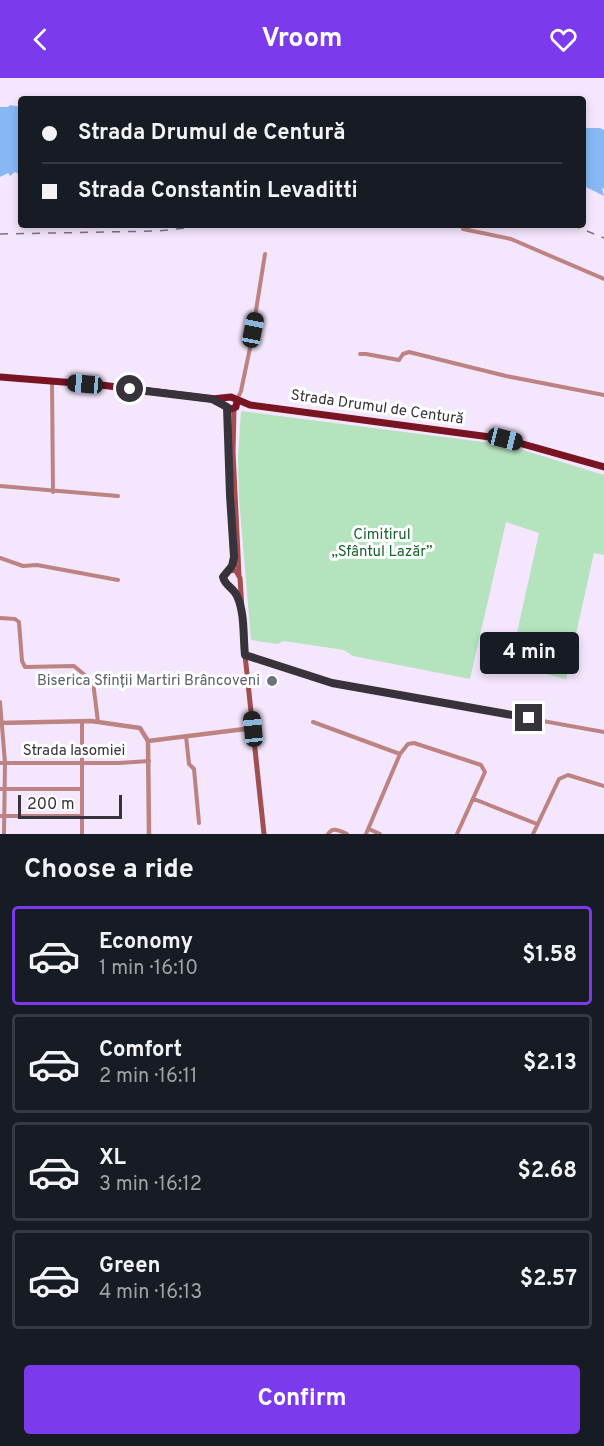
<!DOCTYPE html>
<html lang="en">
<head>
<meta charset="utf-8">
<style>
	body { margin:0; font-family:Overpass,sans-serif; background:#20242c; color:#f1f3f6; height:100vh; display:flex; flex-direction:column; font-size:22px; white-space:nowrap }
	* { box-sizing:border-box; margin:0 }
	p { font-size:20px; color:#9ea1a6 }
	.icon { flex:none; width:33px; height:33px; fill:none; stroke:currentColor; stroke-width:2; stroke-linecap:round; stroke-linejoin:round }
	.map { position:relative; height:756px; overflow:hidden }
	.drawer { display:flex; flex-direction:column; background:#171b24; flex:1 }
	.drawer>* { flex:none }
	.banner { position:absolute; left:18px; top:18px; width:568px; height:132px; border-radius:6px; box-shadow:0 3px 9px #0003; display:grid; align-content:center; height:132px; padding:0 24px; background:#171b24 }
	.scale { position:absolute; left:18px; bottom:15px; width:104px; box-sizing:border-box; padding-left:6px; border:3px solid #38323b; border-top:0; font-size:16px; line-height:21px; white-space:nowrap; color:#38323b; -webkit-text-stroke:4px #fff; paint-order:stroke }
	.end { position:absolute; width:27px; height:27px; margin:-14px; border:8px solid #38323b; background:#fff; box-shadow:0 0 0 3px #fff }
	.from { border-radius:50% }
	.bubble { position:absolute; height:42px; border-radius:6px; background:#171b24; box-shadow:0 3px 9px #0003; font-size:20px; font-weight:700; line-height:42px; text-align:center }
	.car { position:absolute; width:18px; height:36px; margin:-18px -9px; border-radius:8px; box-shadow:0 0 4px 2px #0007; background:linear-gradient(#222 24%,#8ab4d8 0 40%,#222 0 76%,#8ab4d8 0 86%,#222 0) }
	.banner b { display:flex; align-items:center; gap:21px; height:57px; font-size:22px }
	.banner b+b { border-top:2px solid #363941 }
	.banner i { width:15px; height:15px; background:#f1f3f6 }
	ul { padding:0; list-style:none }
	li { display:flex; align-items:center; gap:18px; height:99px; margin:0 12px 9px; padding:0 12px; border:3px solid #363941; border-radius:6px }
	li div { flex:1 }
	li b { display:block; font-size:22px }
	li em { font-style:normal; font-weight:700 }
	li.on { border-color:#7c3aed }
	li>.icon { width:54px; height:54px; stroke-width:1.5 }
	h2 { padding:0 24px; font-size:27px; line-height:72px }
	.primary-button { display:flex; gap:12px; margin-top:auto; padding:12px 24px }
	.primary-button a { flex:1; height:69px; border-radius:6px; background:#7c3aed; color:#fff; font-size:24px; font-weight:700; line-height:69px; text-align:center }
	header { display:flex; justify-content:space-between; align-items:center; height:78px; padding:0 24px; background:#7c3aed; color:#fff; font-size:27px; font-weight:700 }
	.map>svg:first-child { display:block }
</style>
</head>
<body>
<header><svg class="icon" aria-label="back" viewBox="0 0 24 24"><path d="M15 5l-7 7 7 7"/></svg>Vroom<svg class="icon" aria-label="heart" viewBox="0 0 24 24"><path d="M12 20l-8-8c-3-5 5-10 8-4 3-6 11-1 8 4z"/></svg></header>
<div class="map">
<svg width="604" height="756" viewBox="0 0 604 756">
	<rect width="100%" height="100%" fill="#f4e6fd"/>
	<path fill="#b4e3be" d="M241,333l265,34 98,30v80l-10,-2 -28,126 -56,-14 29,-132 -33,-11 -36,157 -117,-23 -9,-6 -60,-9 -7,3 -26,-4 -12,-142 -1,-39z"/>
	<path fill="#87b8f4" d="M10,27l11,2v68l-6,-3 -5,4 -2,-3 -8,4v-70h8z
		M584,46l2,4h14l4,2v59l-2,-1 2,8 -20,-10z"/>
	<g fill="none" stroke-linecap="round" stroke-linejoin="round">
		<path stroke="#bd8382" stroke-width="4" d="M463,151l48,10 93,40
			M360,276h6l33,6 4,-6 6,-2 97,24 98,19
			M52,303l1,111
			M237,322l4,-9 9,-43 15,-94
			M0,408l118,10
			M0,480l23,8 14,-1 81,15
			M0,540l15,1 4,3 3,39 3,6 49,-1 19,16 5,40
			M245,577l87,28 272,49
			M0,624l5,61 -1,71
			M82,643v113
			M313,644l87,32 8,-10 6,-1 67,22 4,7 -28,62
			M186,658l3,28 5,5 5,54
			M0,685h119l30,-2
			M0,711h82
			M474,721l63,25
			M0,738h82
			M369,751l11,5
			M328,756c5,-8 12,-3 19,0
			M366,756l34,-80
			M533,756l26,-55 9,-4 36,11"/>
		<path stroke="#bd8382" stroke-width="4.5" d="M0,645l91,-2 49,7 8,13 105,-13
			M148,663l1,93"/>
		<path stroke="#a14e50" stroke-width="5" d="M227,329l3,88 5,62 -6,13
			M234,330l-1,44 6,123
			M241,528l-5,-13 -13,-13 1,-6 5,-4 7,1 4,7 5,77 19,179"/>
		<path stroke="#791422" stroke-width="7" d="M0,299l101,8 111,14 19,-2 19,8 255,34 99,28
			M213,321l18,10 5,-2 1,-7"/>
		<path stroke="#7c7482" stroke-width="1.5" stroke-dasharray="8 8" stroke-linecap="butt" d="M572,147l32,13
			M0,156l158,-3 55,-6"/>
	</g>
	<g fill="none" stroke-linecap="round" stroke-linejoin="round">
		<path stroke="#38323b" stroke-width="8" d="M130,311l82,10 15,8 3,88 4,62 -2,9 -9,11c2,9 10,10 14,19 8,17 6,41 8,59l87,28 197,35"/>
	</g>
	<circle fill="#6b7280" stroke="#fff" stroke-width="2" cx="272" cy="603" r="6"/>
	<g text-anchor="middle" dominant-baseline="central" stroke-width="6" stroke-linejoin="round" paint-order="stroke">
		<g font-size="15" fill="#38323b" stroke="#fff">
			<text transform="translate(377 330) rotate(8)">Strada Drumul de Centură</text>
			<text x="74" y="673">Strada Iasomiei</text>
		</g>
		<g font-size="15" fill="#1a6333" stroke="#fff">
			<text x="382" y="457">Cimitirul<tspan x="382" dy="17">„Sfântul Lazăr”</tspan></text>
		</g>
		<g font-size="15" fill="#5b616d" stroke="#fff" text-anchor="end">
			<text x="260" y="603">Biserica Sfinții Martiri Brâncoveni</text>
		</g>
	</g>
</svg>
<div class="scale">200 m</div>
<i class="end from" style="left:130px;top:311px"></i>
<i class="end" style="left:529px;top:640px"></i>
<div class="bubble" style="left:480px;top:554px;width:99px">4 min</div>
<i class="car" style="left:253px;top:252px;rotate:11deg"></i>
<i class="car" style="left:85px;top:306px;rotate:275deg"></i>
<i class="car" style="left:505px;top:361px;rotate:104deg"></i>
<i class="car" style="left:253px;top:651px;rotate:354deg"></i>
<div class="banner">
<b><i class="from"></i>Strada Drumul de Centură</b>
<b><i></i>Strada Constantin Levaditti</b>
</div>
</div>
<section class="drawer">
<h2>Choose a ride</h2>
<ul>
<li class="on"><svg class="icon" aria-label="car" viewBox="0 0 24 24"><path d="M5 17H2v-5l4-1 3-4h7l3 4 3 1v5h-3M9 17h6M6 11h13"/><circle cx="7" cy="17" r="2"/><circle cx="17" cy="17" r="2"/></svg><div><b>Economy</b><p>1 min · 16:10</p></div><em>$1.58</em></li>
<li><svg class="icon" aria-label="car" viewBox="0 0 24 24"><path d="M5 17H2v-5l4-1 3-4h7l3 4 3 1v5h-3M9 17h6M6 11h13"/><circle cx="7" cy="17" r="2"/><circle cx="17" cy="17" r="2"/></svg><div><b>Comfort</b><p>2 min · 16:11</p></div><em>$2.13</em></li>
<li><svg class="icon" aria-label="car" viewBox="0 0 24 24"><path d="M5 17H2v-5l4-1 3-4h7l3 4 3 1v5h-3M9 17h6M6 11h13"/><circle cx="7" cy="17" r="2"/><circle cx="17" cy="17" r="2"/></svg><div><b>XL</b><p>3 min · 16:12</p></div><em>$2.68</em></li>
<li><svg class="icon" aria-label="car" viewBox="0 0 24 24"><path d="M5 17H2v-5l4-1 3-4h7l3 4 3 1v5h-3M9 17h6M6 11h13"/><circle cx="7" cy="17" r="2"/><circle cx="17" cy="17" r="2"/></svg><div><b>Green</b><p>4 min · 16:13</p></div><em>$2.57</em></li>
</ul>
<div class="primary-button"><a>Confirm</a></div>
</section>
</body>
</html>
